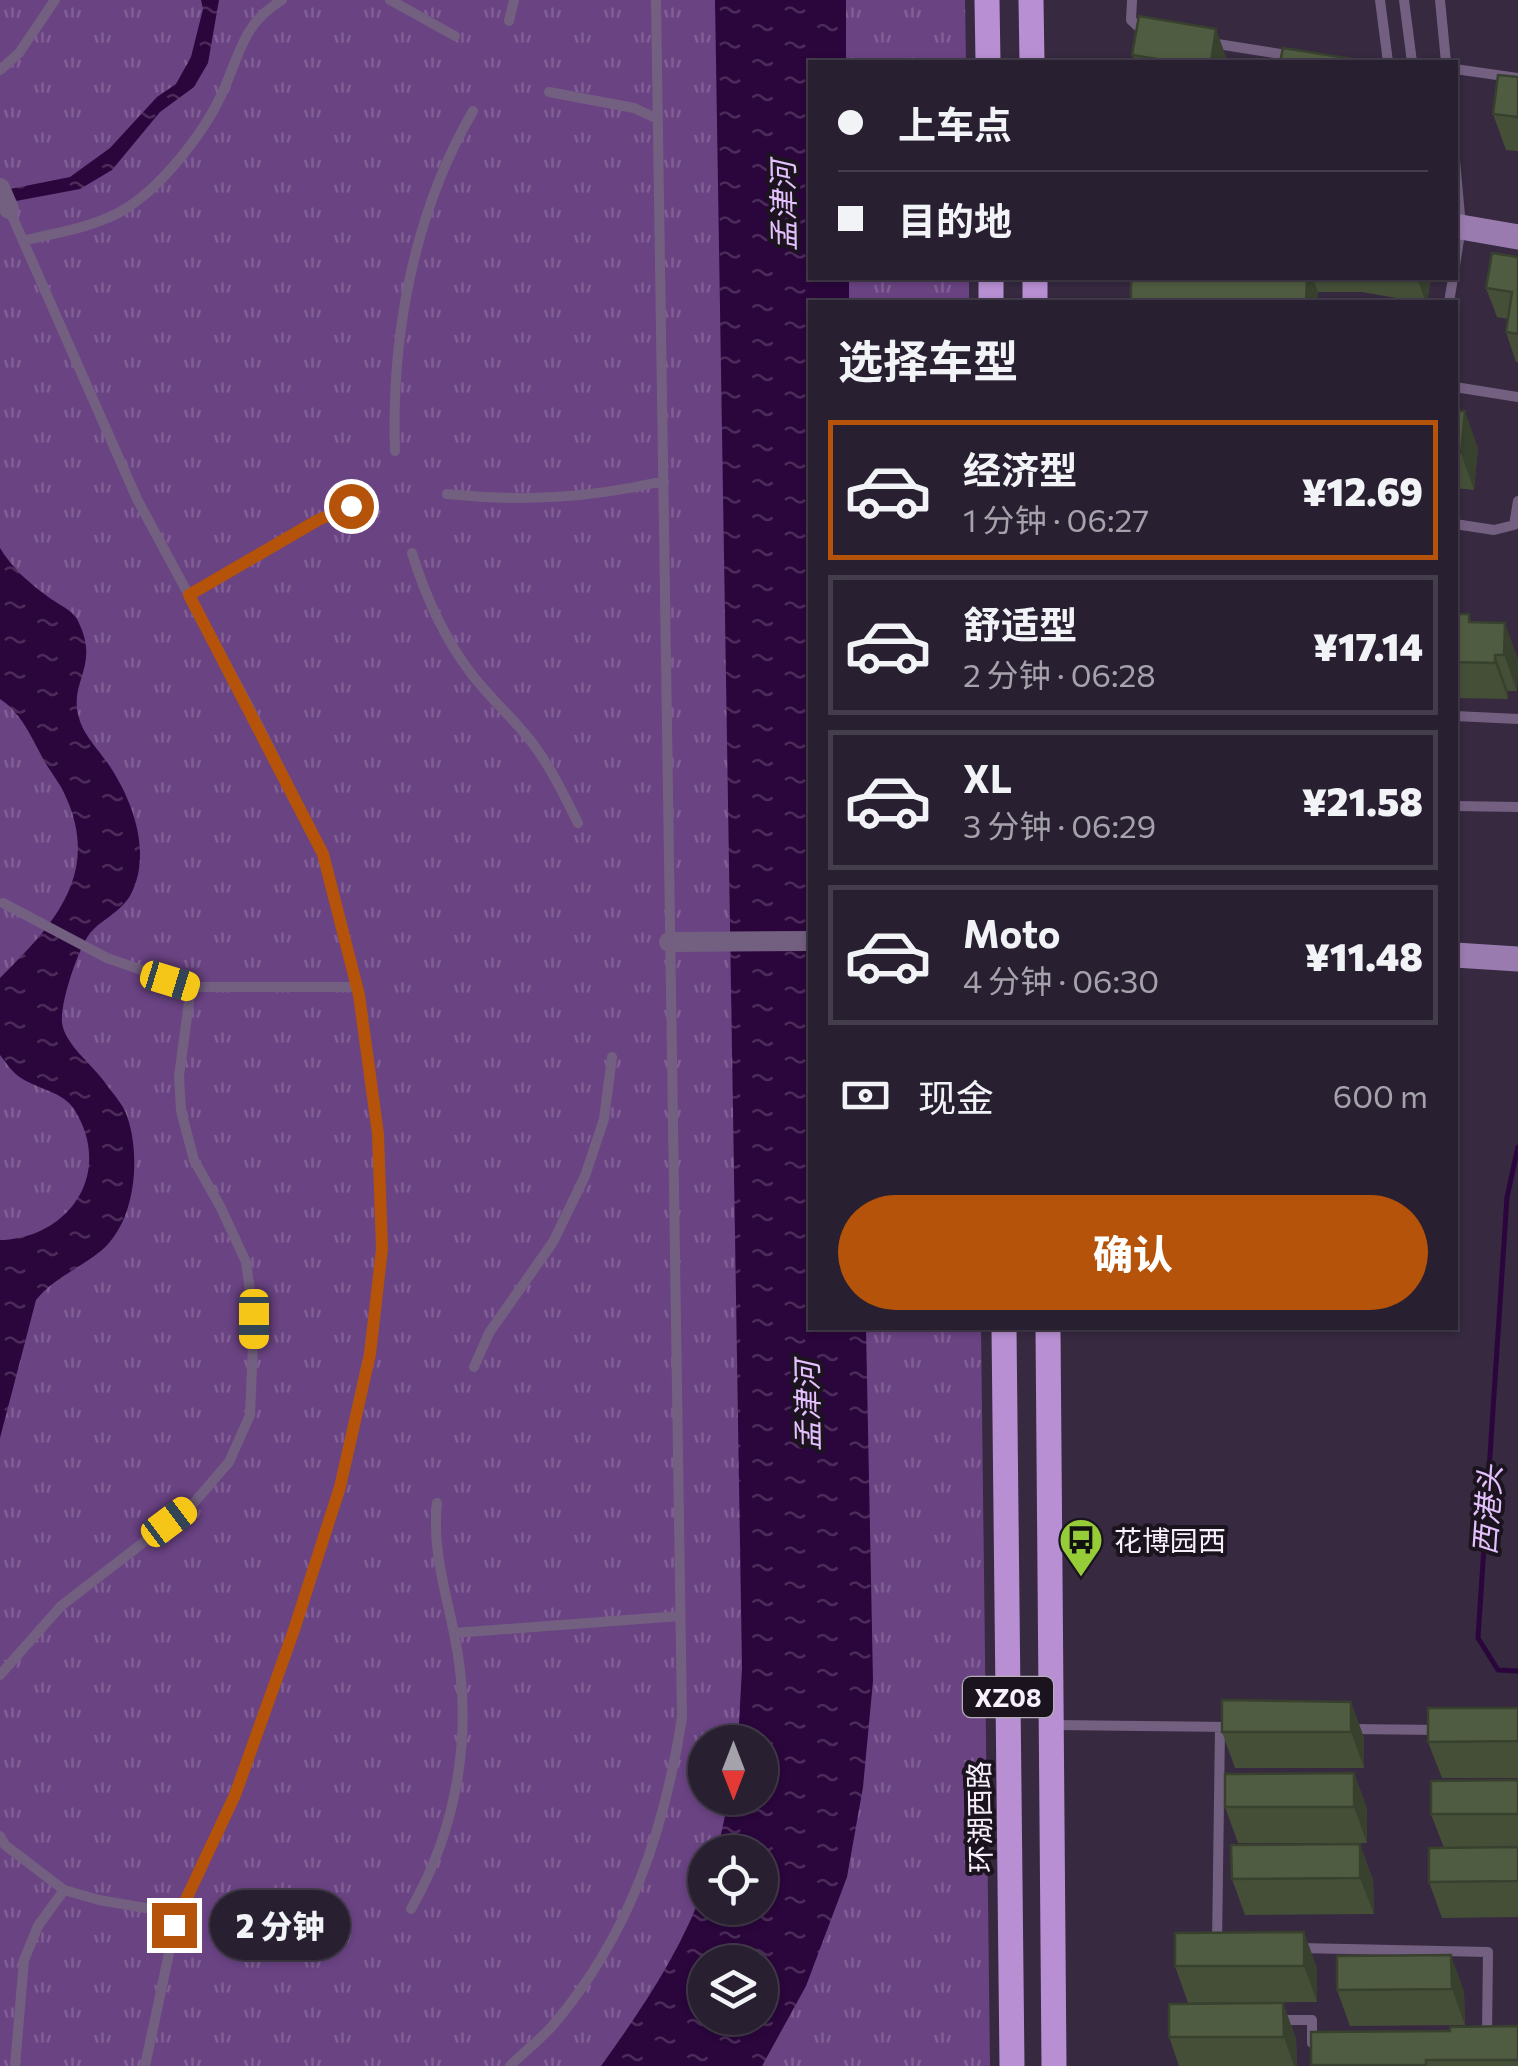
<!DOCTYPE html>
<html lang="zh">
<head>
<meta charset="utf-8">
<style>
	body { margin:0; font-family:Commissioner,"Noto Sans SC",sans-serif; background:#342c3c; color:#f1f3f6; height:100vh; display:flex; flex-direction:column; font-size:38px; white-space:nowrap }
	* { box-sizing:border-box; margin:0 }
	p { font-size:32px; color:#a5a2ab }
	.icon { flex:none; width:55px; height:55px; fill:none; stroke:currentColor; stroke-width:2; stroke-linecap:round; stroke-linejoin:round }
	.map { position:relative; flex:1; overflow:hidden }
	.panel { position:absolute; left:808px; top:300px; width:650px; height:1030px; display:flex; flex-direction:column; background:#281f30; border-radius:0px; box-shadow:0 2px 8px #0004,0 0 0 2px #443d4c }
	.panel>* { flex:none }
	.hud { position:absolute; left:808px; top:60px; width:650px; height:220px; border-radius:0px; box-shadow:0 2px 8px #0004,0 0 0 2px #443d4c; display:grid; align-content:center; height:220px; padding:0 30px; background:#281f30 }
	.needle { width:65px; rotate:180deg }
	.buttons { position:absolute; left:688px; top:1725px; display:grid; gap:20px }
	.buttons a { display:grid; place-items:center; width:90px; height:90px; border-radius:50%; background:#281f30; box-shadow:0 2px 8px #0004,0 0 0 2px #443d4c; font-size:50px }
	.end { position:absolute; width:45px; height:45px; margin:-22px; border:12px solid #b45309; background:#fff; box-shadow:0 0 0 5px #fff }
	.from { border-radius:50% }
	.bubble { position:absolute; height:70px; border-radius:35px; background:#281f30; box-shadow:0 2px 8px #0004,0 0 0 2px #443d4c; font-size:32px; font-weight:800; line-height:70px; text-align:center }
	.car { position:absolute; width:30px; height:60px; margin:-30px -15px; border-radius:12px; box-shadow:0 0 8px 2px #0007; background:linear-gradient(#f5c518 24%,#345 0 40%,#f5c518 0 76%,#345 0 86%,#f5c518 0) }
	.hud b { display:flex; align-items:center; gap:35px; height:95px; font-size:38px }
	.hud b+b { border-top:2px solid #443d4c }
	.hud i { width:25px; height:25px; background:#f1f3f6 }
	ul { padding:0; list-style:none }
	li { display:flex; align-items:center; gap:30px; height:140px; margin:0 20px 15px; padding:0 10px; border:5px solid #443d4c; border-radius:0px }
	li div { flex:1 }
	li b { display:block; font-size:38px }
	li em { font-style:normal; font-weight:800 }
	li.selected { border-color:#b45309 }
	li>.icon { width:90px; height:90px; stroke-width:1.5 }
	h2 { padding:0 30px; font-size:45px; line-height:120px }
	.pay { display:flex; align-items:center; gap:25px; height:110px; padding:0 30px; font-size:38px }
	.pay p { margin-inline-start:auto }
	.action { display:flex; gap:20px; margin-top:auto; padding:20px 30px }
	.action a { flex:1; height:115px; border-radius:60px; background:#b45309; color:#fff; font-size:40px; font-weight:800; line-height:115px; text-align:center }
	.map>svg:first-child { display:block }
</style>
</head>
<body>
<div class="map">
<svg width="1518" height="2066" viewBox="0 0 1518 2066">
	<defs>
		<pattern id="park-tufts" width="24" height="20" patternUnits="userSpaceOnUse" patternTransform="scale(2.5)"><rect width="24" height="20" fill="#6a4383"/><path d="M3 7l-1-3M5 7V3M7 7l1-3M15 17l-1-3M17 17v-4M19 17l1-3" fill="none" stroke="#805f95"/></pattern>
		<pattern id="water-ripples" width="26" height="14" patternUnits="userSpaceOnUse" patternTransform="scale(2.5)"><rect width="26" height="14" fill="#2a063c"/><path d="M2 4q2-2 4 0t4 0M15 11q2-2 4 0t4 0" fill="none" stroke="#4a2b59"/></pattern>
	</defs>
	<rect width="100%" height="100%" fill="#362940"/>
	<path fill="url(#park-tufts)" fill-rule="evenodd" d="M0,0h965l1,62h-156v216h159v24h-159v1026h171l9,738h-990zM705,1742h55v56h-55zM705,1852h55v56h-55zM705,1962h55v56h-55z"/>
	<path fill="url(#water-ripples)" fill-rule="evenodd" d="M201,0h18l-11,63 -14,24 -34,25 -48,58 -32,19 -80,15v-13l70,-14 40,-29 47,-51 19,-13 15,-27 12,-48z
		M715,0h131v62h-36v216h39v24h-39v1026h56l7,353 -10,106 -16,90 -41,109 -44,80h-161c41,-57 80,-115 104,-181v23h55v-56h-43l12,-54h31v-56h-22l4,-74zM705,1962h55v56h-55z
		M0,548c12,20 29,35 47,48 10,8 24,13 30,23 24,46 -7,60 1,95 4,20 20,35 31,51 24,36 43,88 22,129 -10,19 -32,26 -43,42 -11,17 -28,67 -26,87 3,22 32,43 44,61 7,10 17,20 21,32 14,40 9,105 -25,134 -23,19 -47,27 -66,50l-36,138v-198c70,-2 114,-68 74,-131 -11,-17 -36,-20 -53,-31 -8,-5 -15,-15 -21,-23v-77c53,-53 102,-104 65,-183 -5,-12 -14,-22 -20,-33 -13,-23 -23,-49 -45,-63z"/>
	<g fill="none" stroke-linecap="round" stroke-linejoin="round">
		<path stroke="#2a063c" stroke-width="5" d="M1518,1147l-11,50 -29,441 20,32 20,1"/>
		<path stroke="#736081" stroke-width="10" d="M390,0l65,36
			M1132,0l-1,20 14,13
			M1380,0l8,62
			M1404,0l8,62
			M1440,0l6,62
			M509,21l5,-21
			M1211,43l82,13
			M1455,69l63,9
			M0,70l19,-17 36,-53
			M549,92l85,16 24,11
			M1455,160l6,67 -6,39
			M9,209l128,290 110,204 76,151 36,141 19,138 4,116 -13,105 -29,133 -46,143 -59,165 -60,130 -30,141
			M23,241c32,-8 67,-13 97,-29 40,-22 86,-81 104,-123 17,-39 20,-66 58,-89
			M1449,302l4,-24
			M1455,387l63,10
			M395,451c-4,-116 19,-239 78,-340
			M447,494c75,8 143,4 217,-13
			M1455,524l39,6 20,-5 4,-24
			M412,553c13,42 31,83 58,119 20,27 47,49 66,76 17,24 29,49 42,75
			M189,595l129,-75 33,-14
			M1455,716l63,3
			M1455,806l63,1
			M3,903l104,55 84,29h166
			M474,1367l15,-34 64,-91 32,-66 19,-57 8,-62
			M454,1633l226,-17
			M0,1675l61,-69 131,-101 37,-43 21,-47 4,-96 -8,-57 -26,-56 -26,-46 -13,-49 -2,-35 12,-89
			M1054,1725l178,2
			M1349,1729l93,1
			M0,1836l5,9 59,45 35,10 81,14
			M411,1909c48,-84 63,-181 43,-276 -9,-44 -22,-85 -17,-130
			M1217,1945l3,-218
			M1299,1948l189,4 -1,84
			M1277,2020h35v23
			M15,2066l9,-106 14,-34 26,-36
			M510,2066c14,-14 31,-27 44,-42 76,-90 110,-192 128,-306l-26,-1718"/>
		<path stroke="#736081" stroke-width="20" d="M0,188l9,21
			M669,942l141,-1"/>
		<path stroke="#9a7baf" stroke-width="25" d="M1455,226l63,11
			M1455,955l63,4"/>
		<path stroke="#b78fd2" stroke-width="25" d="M987,0l1,62
			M1031,0l1,62
			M991,278v24
			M1035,278v24
			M1004,1328l8,738
			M1048,1328l6,738"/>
	</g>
	<path fill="#454f38" d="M1132,55l96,7h-93z
		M1518,77v74l-12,-1 -13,-36z
		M1518,257v105h-2l-10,-30 2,-13 -11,-2 -11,-29z
		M1131,278h300l-4,24h-8l-57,-10h-44v10h-186z
		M1455,411l23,37 -4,42 -19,-2z
		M1455,614l17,8 46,37 -1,32h-9v8l-53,-1z
		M1351,1702l13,36v30h-129l-13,-36z
		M1518,1708v70h-76l-14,-36z
		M1354,1773l13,36v34h-129l-13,-36z
		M1518,1780v137l-76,1 -13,-36 15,-34 -13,-34z
		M1360,1844l13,36 1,34 -129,1 -13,-36z
		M1175,1933l142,35v34l-129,1 -13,-37z
		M1337,1956l127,35 1,34 -115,1 -13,-36z
		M1283,2003l13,36 1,27h-118l-10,-29z
		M1518,2026v40h-207z"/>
	<path fill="#38402e" d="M1216,29l12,33h-17z
		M1307,278h6l5,14v10h-12z
		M1417,278h14l-4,24h-1z
		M1465,411l13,37 -4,42 -13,-37z
		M1505,623l13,36 -1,32 -13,-36z
		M1495,655l13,36v8l-13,-36z
		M1351,1702l13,36v30l-13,-36z
		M1354,1773l13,36v34l-13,-36z
		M1360,1844l13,36 1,34 -14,-36z
		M1304,1932l13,36v34l-13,-36z
		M1451,1955l13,36 1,34 -13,-36z
		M1283,2003l13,36 1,27h-3l-10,-29z"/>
	<path fill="#505c41" stroke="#38402e" stroke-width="2.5" d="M1139,16l77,13 -5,33h-35l-44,-7z
		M1283,48l89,14h-92z
		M1498,75l20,2v40l-25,-3z
		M1492,253l26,4v77l-12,-2 6,-40 -26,-4z
		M1131,278h176l-1,24h-98l-77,-2z
		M1455,411h10l-4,42h-6z
		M1455,614h14v8l36,1 -1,32h-9v8l-40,-1z
		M1222,1700l129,2v30h-129z
		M1428,1708h90v33l-90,1z
		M1354,1773v34h-129v-33z
		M1518,1780v34h-87v-33z
		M1360,1844v34l-128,1 -1,-34z
		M1518,1847v34l-89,1v-34z
		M1304,1932v34h-129v-33z
		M1451,1955l1,34 -115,1v-34z
		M1283,2003l1,34h-115v-33z
		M1518,2026v34h-92v5h-115v-33l139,-1v-4z"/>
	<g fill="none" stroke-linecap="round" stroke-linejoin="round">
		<path stroke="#b45309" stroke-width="12" d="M174,1925l61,-130 59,-165 46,-143 30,-133 12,-105 -4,-115 -19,-139 -36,-141 -134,-259 129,-75 33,-14"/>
	</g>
	<defs>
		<symbol id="bus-pin" viewBox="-11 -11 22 30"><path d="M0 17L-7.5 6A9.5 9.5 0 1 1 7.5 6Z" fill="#97cc39" stroke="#1b141f"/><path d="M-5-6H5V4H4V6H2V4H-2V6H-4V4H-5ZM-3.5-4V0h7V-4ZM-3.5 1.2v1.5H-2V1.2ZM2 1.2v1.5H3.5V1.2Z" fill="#111"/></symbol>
	</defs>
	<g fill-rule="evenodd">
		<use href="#bus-pin" x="1056" y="1515" width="50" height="68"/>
	</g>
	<g text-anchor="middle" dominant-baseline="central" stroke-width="8" stroke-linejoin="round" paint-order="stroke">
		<rect fill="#1b141f" stroke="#b6afba" stroke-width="2.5" x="963" y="1677" width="90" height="40" rx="8"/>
		<g font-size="25" font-weight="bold" fill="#f8f1fd">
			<text x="1008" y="1697">XZ08</text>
		</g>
		<g font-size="28" fill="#f8f1fd" stroke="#1b141f" text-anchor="start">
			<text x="1114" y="1540">花博园西</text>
		</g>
		<g font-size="28" fill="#f8f1fd" stroke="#1b141f">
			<text transform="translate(979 1817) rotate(-91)">环湖西路</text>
		</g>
		<g font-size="30" font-style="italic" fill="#e4c0fd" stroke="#1b141f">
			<text transform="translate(782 206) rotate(-91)">孟津河</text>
			<text transform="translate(806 1406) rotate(-91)">孟津河</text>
			<text transform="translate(1486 1510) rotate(-86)">西港头</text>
		</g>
	</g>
</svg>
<div class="buttons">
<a><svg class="needle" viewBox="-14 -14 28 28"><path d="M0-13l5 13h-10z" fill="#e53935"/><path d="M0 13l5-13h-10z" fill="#a5a2ab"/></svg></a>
<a><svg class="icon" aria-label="locate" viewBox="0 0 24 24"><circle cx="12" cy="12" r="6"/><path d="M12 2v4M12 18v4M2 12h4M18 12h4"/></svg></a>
<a><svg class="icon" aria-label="layers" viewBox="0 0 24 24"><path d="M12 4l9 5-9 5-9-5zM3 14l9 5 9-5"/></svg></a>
</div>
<i class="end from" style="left:351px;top:506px"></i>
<i class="end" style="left:174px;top:1925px"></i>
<div class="bubble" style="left:210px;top:1890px;width:140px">2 分钟</div>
<i class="car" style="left:170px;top:981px;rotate:107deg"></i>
<i class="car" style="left:254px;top:1319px;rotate:180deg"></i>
<i class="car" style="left:169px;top:1522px;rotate:53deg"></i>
<div class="hud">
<b><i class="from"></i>上车点</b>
<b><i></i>目的地</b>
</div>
<section class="panel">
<h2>选择车型</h2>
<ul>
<li class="selected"><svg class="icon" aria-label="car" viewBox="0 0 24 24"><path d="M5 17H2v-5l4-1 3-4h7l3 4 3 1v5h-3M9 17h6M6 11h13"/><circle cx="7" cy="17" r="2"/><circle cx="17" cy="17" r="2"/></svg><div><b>经济型</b><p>1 分钟 · 06:27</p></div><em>¥12.69</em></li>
<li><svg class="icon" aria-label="car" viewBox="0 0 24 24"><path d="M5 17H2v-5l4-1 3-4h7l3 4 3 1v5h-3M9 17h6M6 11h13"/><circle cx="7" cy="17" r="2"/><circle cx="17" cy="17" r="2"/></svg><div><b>舒适型</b><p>2 分钟 · 06:28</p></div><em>¥17.14</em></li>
<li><svg class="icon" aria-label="car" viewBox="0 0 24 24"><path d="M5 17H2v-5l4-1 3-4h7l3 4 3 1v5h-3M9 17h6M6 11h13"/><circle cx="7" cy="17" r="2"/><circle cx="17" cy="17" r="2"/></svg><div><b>XL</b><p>3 分钟 · 06:29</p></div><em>¥21.58</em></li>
<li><svg class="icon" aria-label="car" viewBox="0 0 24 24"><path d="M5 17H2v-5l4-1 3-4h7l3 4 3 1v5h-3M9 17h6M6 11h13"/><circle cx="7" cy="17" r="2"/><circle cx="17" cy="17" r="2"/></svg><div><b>Moto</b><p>4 分钟 · 06:30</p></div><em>¥11.48</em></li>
</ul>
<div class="pay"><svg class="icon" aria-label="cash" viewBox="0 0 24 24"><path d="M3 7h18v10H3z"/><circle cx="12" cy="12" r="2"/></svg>现金<p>600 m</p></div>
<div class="action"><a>确认</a></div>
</section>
</div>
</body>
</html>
